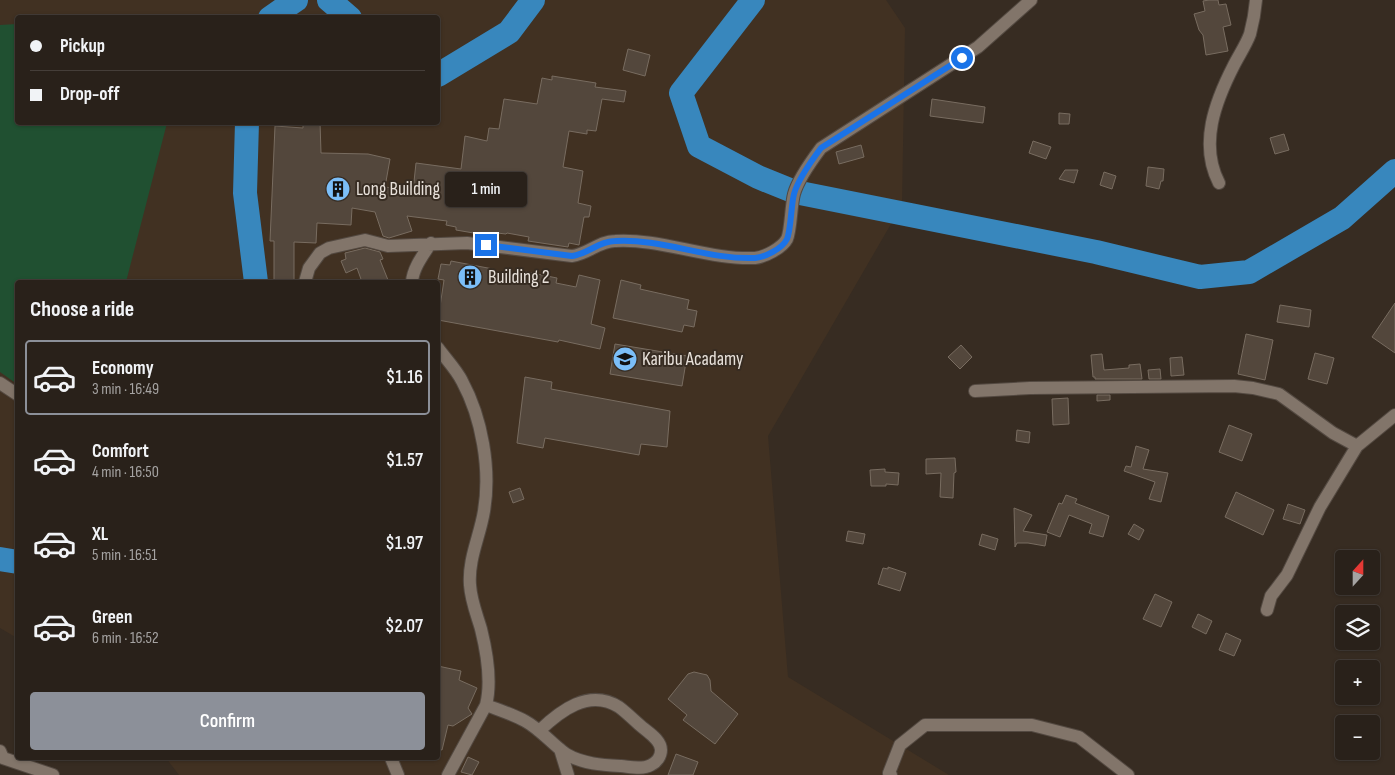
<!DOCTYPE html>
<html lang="en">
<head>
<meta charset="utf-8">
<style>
	body { margin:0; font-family:"Sofia Sans Condensed",sans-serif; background:#352e27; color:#f1f3f6; height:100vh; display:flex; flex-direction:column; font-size:19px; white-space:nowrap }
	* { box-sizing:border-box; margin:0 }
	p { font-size:16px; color:#a5a3a2 }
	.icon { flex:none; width:28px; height:28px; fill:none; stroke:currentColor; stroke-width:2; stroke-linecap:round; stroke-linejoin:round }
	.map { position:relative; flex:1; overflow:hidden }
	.drawer { position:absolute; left:15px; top:280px; width:425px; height:480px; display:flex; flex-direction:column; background:#29211a; border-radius:5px; box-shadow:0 1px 4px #0004,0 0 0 1px #453e39 }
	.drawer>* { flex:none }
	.guide { position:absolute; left:15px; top:15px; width:425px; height:110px; border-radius:5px; box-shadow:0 1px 4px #0004,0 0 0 1px #453e39; display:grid; align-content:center; height:110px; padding:0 15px; background:#29211a }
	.needle { width:32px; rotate:21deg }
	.tools { position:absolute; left:1335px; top:550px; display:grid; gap:10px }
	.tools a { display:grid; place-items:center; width:45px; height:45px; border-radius:5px; background:#29211a; box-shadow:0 1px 4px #0004,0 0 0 1px #453e39; font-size:25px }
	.end { position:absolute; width:22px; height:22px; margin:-11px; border:6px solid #1a73e8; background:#fff; box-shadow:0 0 0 2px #fff }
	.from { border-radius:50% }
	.bubble { position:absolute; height:35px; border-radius:5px; background:#29211a; box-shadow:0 1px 4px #0004,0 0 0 1px #453e39; font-size:16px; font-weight:600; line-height:35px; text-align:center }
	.guide b { display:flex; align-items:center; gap:18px; height:48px; font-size:19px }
	.guide b+b { border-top:1px solid #453e39 }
	.guide i { width:12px; height:12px; background:#f1f3f6 }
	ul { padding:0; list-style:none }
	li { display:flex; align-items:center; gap:15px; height:75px; margin:0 10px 8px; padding:0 5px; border:2px solid transparent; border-radius:5px }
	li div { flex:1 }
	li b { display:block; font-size:19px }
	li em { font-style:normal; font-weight:600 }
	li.on { border-color:#8c9099 }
	li>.icon { width:45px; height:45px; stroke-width:1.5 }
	h2 { padding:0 15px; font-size:22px; line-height:60px }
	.action { display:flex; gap:10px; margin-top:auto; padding:10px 15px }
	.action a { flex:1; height:58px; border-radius:5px; background:#8c9099; color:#fff; font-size:20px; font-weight:600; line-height:58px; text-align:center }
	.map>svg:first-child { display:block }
</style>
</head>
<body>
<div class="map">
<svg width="1395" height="775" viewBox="0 0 1395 775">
	<rect width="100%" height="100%" fill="#372c22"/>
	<path fill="#413122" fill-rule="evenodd" d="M0,0h886l19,28 -3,177 -134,231 20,241 161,98h-770l-13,-17h272v-476h-420l-1,356 -17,-10zM18,18h420v104h-420z"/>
	<path fill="#205031" d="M17,24l1,98 149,1 -41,159h-108l-1,102 -17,-12v-347z"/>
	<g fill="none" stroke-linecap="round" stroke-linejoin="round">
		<path stroke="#3887bd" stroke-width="24" d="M329,0l21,18
			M753,0l-72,93 18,53 59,31 37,15 301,60 104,25 49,-5 93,-54 53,-47
			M270,18l26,-18
			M438,75l71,-43 24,-32
			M247,122l-2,71 11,89
			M0,559l18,3"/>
	</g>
	<path fill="#53473c" stroke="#786c60" d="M1209,0h9l1,5 7,-1 5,21 -8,2 5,24 -22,4 -3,-20 -4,-5 -5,-16 11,-3 -2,-10z
		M628,49l22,6 -5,21 -22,-6z
		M552,76l44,7 -1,4 31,4 -2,11 -22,-3 -6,32 -9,-1v4l-18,-3 -6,36 20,4 -5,32 13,3 -2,11h-5l-5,28 -10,-2 -1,4 -40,-6 1,-4 -22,-4 -1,1 -9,-1v4l-41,-7v-3l-10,-2 1,-4 -40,-5 5,15 -23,7 -6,-2 -8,-24 -23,-4 -1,17 -34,-2 -1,20 -22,-1v40h-20v-41h-4l5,-115 28,2v-6h17l1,31 47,1 22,5 -5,28 28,4 3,-28 45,6 4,-33 22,5 2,-13 10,1 5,-30 33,5 5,-26 10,2z
		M932,99l53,8 -2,16 -53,-7z
		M1059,113l11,1 -1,10h-10z
		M1284,134l5,16 -14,4 -5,-16z
		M1033,141l18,6 -5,12 -17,-6z
		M861,145l3,12 -25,7 -3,-12z
		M1148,167l16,2 -1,12h-2l-2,8 -13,-3z
		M1065,170h13l-4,13 -15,-4z
		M1104,172l12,4 -4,13 -12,-4z
		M365,248l15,4 3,7 -3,1 8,20 -7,2h-19l-5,-14 -11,5 -5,-12 5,-2 -1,-6z
		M451,261l42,8 -1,4 29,5 1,-7 35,7 -1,5 20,4 3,-12 21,5 -9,44 14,4 -5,21 -41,-9 -1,2 -120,-22 6,-40 -6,-1 3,-15 9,1z
		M621,280l20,5 -1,4 49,11 -2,9 10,2 -3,16 -10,-2 -2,7 -69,-14z
		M1395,303v50l-23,-16z
		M1280,305l31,5 -2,17 -32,-5z
		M1246,334l27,6 -8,40 -27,-6z
		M615,344l72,12 -5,30 -72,-12z
		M961,345l11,12 -12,12 -12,-12z
		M1315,353l19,5 -7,26 -19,-5z
		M1102,354l2,16 25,-2v-3l11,-1 2,15h-47v-2h-2l-2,-22z
		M1182,357l2,18 -13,1 -1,-18z
		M1160,369l1,10h-12l-1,-9z
		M525,377l27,5 -1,7 119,22 -3,36 -26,-3 -2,11 -94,-17 -2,10 -26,-5z
		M1097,395h13v5l-13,1z
		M1068,398l1,26 -16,1 -1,-26z
		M1229,425l23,9 -10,27 -23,-9z
		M1017,430l13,2 -1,11 -13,-2z
		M1136,446l13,4 -6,19 25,4 -7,29 -12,-3 6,-17 -31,-11 2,-5 5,1z
		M955,458l1,14 -2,1 -1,25 -13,-1 1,-24 -15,1v-15z
		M885,469v3l14,1 -1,12 -12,-1v2h-15l-1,-16z
		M520,488l4,11 -11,4 -4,-11z
		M1236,492l38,18 -11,25 -38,-18z
		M1066,495l11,4 -2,4 34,13 -6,21 -14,-4 3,-9 -23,-9 -9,22 -13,-5 12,-29 3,1z
		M1288,504l17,6 -5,14 -17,-5z
		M1014,508l18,7 -9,16 24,4 -2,11 -17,-3h-11l-2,4z
		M1134,524l10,6 -5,10 -11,-6z
		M848,531l17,3 -2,10 -17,-3z
		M982,534l16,5 -3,11 -16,-5z
		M888,567l18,6 -6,18 -22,-7 5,-16 5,1z
		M1155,594l17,8 -11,25 -18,-8z
		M1198,614l14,7 -6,13 -14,-7z
		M1226,633l15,7 -7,16 -15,-6z
		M438,666l23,5 -2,9 18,8 -9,20 4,6 -19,12 -5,-1 -6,25 -4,-1z
		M694,672l13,3 3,5 1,11 27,23 -23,30 -32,-24 4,-5 -19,-16 20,-25z
		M676,754l22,8 -5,13h-25z
		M468,757l11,5 -7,13 -11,-3z"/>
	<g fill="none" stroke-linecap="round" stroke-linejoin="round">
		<defs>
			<path id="minor" d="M1219,183c-20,-39 -4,-81 15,-118 5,-10 12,-20 16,-31 3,-11 5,-22 6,-34
				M305,282l4,-14 11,-15 9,-5 36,-8 23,6 79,-3 105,13c16,-2 27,-15 43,-15 45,-3 94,19 140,17 10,-1 27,-10 32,-19 4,-9 4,-34 7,-45 4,-15 18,-34 27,-46l157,-101 53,-47
				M412,282c1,-14 11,-27 19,-39
				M438,348c7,10 18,21 24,33 20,37 29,88 22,130 -4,25 -16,48 -14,74 1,16 7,30 11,44 6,24 11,52 5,76l-38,70
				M0,383l18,12
				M975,391l55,-3 204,-2 19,2 26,6 54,39 24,13
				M1267,610l4,-14 16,-21 33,-68 37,-61 38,-31
				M486,705c13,5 26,9 39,16 15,8 27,23 41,33 17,10 37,11 55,12 10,1 21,4 30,-1 6,-3 10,-9 10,-15 0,-10 -12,-17 -19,-23 -7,-6 -15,-14 -23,-20 -30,-19 -59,4 -80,24
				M560,749l8,26
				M0,751l3,7 50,17
				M391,758l7,17
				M891,775l-2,-2 11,-28 25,-20h107l47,12 49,38"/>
		</defs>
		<use href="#minor" stroke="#534941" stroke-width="14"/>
		<use href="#minor" stroke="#82756a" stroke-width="12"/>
	</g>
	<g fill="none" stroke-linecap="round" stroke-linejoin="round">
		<path stroke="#1a73e8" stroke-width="6" d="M486,245l86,11c16,-2 27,-15 43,-15 46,-3 93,19 140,17 10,-1 27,-9 32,-19 4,-9 4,-34 7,-45 4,-15 18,-34 27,-46l141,-90"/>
	</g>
	<defs>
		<symbol id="building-disc" viewBox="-11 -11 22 22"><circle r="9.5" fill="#7bbef8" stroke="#372c22"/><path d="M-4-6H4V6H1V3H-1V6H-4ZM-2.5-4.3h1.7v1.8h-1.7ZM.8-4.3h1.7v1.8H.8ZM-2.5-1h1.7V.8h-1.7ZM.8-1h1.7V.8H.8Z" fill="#111"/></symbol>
		<symbol id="school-disc" viewBox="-11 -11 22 22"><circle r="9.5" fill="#7bbef8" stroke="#372c22"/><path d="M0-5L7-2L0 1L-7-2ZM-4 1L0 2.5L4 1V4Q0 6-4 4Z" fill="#111"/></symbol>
	</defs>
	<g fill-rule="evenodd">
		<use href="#building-disc" x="324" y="175" width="28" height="28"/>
		<use href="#building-disc" x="456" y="263" width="28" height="28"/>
		<use href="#school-disc" x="611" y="345" width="28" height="28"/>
	</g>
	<g text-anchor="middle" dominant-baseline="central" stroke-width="4" stroke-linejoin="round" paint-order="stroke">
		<g font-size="19" fill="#e8e1da" stroke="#372c22" text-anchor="start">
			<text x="356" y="189">Long Building</text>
			<text x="488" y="277">Building 2</text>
			<text x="642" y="359">Karibu Acadamy</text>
		</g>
	</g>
</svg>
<div class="tools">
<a><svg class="needle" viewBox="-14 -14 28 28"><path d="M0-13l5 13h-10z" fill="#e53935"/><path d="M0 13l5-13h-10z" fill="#a5a3a2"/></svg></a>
<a><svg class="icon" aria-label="layers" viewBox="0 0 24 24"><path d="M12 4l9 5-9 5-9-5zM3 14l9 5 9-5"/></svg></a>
<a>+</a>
<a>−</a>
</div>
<i class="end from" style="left:962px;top:58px"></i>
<i class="end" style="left:486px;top:245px"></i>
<div class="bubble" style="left:445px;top:172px;width:82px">1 min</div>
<div class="guide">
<b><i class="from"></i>Pickup</b>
<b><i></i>Drop-off</b>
</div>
<section class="drawer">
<h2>Choose a ride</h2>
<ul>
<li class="on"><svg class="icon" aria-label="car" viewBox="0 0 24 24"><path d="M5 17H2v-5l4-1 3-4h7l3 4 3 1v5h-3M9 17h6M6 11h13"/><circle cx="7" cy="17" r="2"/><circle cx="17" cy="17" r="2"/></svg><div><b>Economy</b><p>3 min · 16:49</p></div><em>$1.16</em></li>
<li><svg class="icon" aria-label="car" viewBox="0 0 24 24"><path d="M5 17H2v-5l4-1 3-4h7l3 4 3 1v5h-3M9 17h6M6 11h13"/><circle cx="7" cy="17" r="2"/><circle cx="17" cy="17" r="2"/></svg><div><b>Comfort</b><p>4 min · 16:50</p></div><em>$1.57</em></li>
<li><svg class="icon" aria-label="car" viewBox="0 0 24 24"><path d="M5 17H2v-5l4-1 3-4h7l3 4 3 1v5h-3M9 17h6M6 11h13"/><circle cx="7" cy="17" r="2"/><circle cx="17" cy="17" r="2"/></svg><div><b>XL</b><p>5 min · 16:51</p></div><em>$1.97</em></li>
<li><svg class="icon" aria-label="car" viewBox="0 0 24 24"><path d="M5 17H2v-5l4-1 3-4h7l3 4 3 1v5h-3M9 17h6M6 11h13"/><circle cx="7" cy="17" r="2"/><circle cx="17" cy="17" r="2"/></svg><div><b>Green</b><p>6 min · 16:52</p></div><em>$2.07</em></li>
</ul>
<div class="action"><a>Confirm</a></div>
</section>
</div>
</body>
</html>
